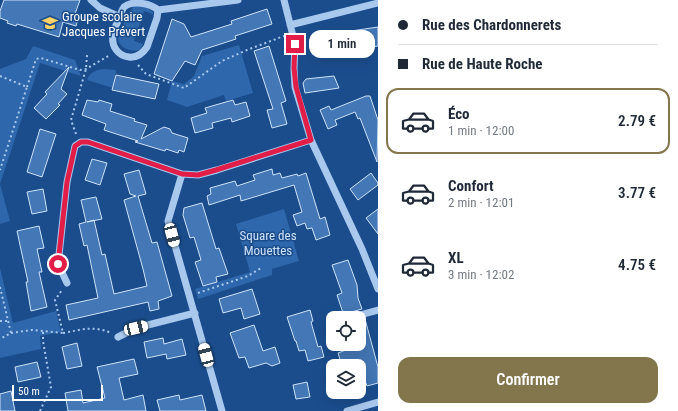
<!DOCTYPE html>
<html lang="fr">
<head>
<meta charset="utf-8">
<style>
	body { margin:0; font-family:"Roboto Condensed",sans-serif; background:#f2f2f3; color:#1f2937; height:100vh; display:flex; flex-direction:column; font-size:15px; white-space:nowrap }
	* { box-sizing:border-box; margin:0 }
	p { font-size:13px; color:#747a83 }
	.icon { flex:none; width:22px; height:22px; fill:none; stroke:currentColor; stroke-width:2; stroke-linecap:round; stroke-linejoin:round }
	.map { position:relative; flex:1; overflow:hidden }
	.details { display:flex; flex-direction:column; background:#fff; width:300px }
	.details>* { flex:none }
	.hud { display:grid; align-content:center; height:88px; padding:0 20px; background:#fff }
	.tools { position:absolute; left:326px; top:311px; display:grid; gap:8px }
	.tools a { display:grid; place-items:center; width:40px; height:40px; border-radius:8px; background:#fff; box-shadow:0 4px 16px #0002; font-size:20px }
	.scale { position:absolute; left:12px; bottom:10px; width:91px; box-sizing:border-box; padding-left:4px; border:2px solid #fff; border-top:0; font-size:11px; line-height:14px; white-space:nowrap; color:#fff; -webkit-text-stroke:3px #1b4d8d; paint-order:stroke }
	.end { position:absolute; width:18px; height:18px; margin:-9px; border:5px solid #e11d48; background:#fff; box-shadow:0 0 0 2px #fff }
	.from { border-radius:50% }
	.bubble { position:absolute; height:28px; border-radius:12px; background:#fff; box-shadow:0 4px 16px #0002; font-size:13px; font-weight:600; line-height:28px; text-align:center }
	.car { position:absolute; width:12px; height:24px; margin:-12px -6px; border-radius:5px; box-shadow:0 0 3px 1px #0007; background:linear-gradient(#fff 24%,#345 0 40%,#fff 0 76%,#345 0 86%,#fff 0) }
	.hud b { display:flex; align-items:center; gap:14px; height:38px; font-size:15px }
	.hud b+b { border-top:1px solid #e0e1e3 }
	.hud i { width:10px; height:10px; background:#1f2937 }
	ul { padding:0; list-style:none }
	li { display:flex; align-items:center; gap:12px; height:66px; margin:0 8px 6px; padding:0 12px; border:2px solid transparent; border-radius:12px }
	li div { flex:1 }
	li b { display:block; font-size:15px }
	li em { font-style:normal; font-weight:600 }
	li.on { border-color:#83754c }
	li>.icon { width:36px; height:36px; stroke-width:1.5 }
	.action { display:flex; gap:8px; margin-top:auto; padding:8px 20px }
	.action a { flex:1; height:46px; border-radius:12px; background:#83754c; color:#fff; font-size:16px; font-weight:600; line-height:46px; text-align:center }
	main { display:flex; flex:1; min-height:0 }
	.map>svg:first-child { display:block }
</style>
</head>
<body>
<main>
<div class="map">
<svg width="378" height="411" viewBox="0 0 378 411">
	<rect width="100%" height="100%" fill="#1b4d8d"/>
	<path fill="#2e67ab" d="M136,5l9,1 8,6v2l-9,-3 -10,30 9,3 -3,6c-9,2 -20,-1 -22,-11 3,-8 10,-30 18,-34z
		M239,45l14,48 -27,8 -2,-6 -37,12 -20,-7 5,-19 12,3 10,-8 8,-20z
		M33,46l42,14 6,16 -41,-13 -40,121 10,37 -10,3v-155l26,-10z
		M104,69l12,1 -3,18 -26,-8c3,-8 9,-10 17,-11z
		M284,209l15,52 -27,8v6l-74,24 -3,-10 55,-17 -14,-48z
		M0,268l13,55 43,-12 5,21 -21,4 1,13 -41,9z"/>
	<path fill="#4477b5" stroke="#cee2fa" d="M4,0h76l-5,14 4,1 -3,11 -13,-4 -4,15 -42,-13 -1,2 -9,-3 1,-2 -8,-3v-7z
		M267,9l5,15 -37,12 1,3 -34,11 -7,15 -10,-4 -13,20 -18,-7 18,-55 12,5 7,13 41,-13 -1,-3z
		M378,27v19l-51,8 -3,-19z
		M269,46l17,55 -5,2 6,21 -15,4 -5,-18 6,-1 -19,-58z
		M69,67l-8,22 6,5 -9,10 2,1 -14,14 -12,-11 13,-14 -2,-2z
		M116,75l43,9 -4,15 -43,-9z
		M334,76l5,12 -34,5 -2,-10 3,-4z
		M366,96h4l8,24 -1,42 -17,-44 -2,1 -3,-7 -20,8 2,5 -9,4 -8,-19 9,-4 2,4z
		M87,100l11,2 1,-2 13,4 -2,7 25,8 -1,2 13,4 -6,14 23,-12 6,2 2,4 16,5 -4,14 -5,-2 -1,3 -12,-4 -1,2 -30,-9 3,-1 -34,-11 2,-6 -24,-9z
		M233,100l2,5 11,-3 4,14 -18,6 -1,-4 -19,5 1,5 -18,5 -4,-15 16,-5 -2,-5z
		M40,129l16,5 -14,43 -15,-5z
		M92,159l15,4 -7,22 -15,-5z
		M272,169l1,6 7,-2 2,5 15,-4 1,2 8,-3 14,46 5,-2 5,18 -14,5 -4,-12 -5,1 -2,-6 -8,3 -4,-11 9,-3 -8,-27 -53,16 -1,-6 -31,10 -2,-9 4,-2 -1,-6 25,-7 2,5 18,-6 -2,-5z
		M139,170l7,24 -8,2 14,47 5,-1 15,54 -14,5 1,8 -9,2 -2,-9 -79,18 -3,-15 32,-7 -11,-53 -3,1 -5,-22 7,-2 -5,-22 15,-3 6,22 -15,3 7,-2 8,35 3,-1 9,40 33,-8 -4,-17 -19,-69 12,-4 -6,-2 -6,-20z
		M371,173l7,10v2l-20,15 -8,-11z
		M43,189l4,22 -15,3 -5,-22z
		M202,203l14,46 3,-1 9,26 -12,3 1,5 -14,4 -8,-24 6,-2 -7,-23 -4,1 -7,-23 1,-7z
		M378,209v25l-12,-16z
		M39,226l5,22 -7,1 5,23h-3l8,35 -16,4 -5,-29h2l-11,-51z
		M348,260l9,25 1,13 4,11 -14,4 -4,3 -7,-21 5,-2 -10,-28z
		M252,289l8,25 -16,5 -3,-11 -18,5 -4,-14z
		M310,310l3,11 -2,1 7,25 3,-1 3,11 -16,4 -3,-11 -6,1 -3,-10h-1l-8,-24z
		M365,319l13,48v16l-11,3 -1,-3 -5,2 -2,-8v-11h-17l-4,-13 16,-6 -1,-3h6v-24z
		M254,325l9,26 12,-4 5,16 -8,3 -6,-3 -17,5 -4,-11 -6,1 -9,-25z
		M163,338l1,6 18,-5 4,16 -19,4 -1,-5 -19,4 -3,-16z
		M77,343l5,23 -15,3 -5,-22z
		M134,359l4,15 -19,4 5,22 19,-5 3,16h-78l-3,-18 16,-3 2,13 22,-5 -8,-31z
		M37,362l4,15 -23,5 -3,-15z
		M307,382l3,15 -14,2 -3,-14z
		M11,391l4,20h-15v-17z
		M179,395l1,5 22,-5 4,16h-46l-3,-11z"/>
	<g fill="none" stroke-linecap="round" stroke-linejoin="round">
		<path stroke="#a8c8ee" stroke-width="2" stroke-dasharray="2 3" stroke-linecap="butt" d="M138,65l8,9 38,14 38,-27 25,-11 37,-14
			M0,76l27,11 -27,83
			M27,87l9,-28 5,-1 39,12 6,-1 24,-14
			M76,134l-5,-14 15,-51 1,-14
			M0,287l11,46 -11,6
			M198,293l50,-17 13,-8
			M0,321h7
			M11,333l21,-3 31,3 -8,-33 7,-10
			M63,333c18,-3 30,-8 48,0
			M40,411l11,-24 -8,-46v-9"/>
		<path stroke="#a8c8ee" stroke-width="7" d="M91,0l9,8 20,9
			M284,0l11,44 -1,25 1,18 16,53 51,109 16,40
			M158,10l-1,8 -10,29c-4,6 -10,11 -18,10 -11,-1 -18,-11 -16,-22 0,-5 3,-9 5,-14 2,-4 3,-10 6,-14 8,-7 26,-4 34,3l80,-10
			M290,25l88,-22
			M182,174l-14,47 54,190
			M67,283l-9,-19 9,-82 8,-36 6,-4h7l94,32 16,1 19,-5 94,-30
			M349,318l29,-8
			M331,334l2,-8
			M118,337l18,-9 59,-15
			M347,411l31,-9"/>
	</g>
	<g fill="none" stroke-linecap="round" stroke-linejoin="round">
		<path stroke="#e11d48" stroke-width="5" d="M58,264l9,-82 8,-36 6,-4h7l94,32 16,1 18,-5 95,-30 -15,-53 -2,-19 1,-24"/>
	</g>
	<defs>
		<symbol id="school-bare" viewBox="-9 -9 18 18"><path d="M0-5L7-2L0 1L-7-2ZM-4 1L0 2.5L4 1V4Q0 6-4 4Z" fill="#fed265" stroke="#1b4d8d" stroke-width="2.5" paint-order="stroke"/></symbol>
	</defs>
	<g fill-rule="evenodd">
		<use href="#school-bare" x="39" y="12" width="22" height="22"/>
	</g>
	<g text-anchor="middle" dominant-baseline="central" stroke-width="3" stroke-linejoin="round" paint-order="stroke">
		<g font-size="13" fill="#fff" stroke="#1b4d8d" text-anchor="start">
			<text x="62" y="16">Groupe scolaire<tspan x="62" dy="15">Jacques Prévert</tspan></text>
		</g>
		<g font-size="13" fill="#cee2fa" stroke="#1b4d8d">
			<text x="268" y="235">Square des<tspan x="268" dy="15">Mouettes</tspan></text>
		</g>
	</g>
</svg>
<div class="tools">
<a><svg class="icon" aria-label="locate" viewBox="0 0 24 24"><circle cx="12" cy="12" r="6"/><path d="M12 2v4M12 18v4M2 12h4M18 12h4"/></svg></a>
<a><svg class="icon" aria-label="layers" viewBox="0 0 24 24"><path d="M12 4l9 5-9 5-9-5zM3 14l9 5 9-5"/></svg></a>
</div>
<div class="scale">50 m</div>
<i class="end from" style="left:58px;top:264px"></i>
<i class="end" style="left:295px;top:44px"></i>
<div class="bubble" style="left:309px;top:30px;width:66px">1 min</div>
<i class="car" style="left:172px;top:235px;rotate:165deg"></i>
<i class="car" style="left:136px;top:328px;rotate:77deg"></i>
<i class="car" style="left:206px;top:355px;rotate:345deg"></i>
</div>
<section class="details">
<div class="hud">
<b><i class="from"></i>Rue des Chardonnerets</b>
<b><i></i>Rue de Haute Roche</b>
</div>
<ul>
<li class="on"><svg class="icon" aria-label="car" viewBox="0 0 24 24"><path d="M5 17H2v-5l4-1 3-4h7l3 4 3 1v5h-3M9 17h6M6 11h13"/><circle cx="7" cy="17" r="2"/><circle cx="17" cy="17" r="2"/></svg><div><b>Éco</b><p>1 min · 12:00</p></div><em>2.79 €</em></li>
<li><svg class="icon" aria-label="car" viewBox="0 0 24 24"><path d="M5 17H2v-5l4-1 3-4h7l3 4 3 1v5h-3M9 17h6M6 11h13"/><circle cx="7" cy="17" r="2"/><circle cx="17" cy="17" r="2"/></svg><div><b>Confort</b><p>2 min · 12:01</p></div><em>3.77 €</em></li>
<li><svg class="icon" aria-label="car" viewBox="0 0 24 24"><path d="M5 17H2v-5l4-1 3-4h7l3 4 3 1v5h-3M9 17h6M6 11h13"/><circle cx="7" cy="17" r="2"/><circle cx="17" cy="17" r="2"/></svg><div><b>XL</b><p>3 min · 12:02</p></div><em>4.75 €</em></li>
</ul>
<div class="action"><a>Confirmer</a></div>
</section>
</main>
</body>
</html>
